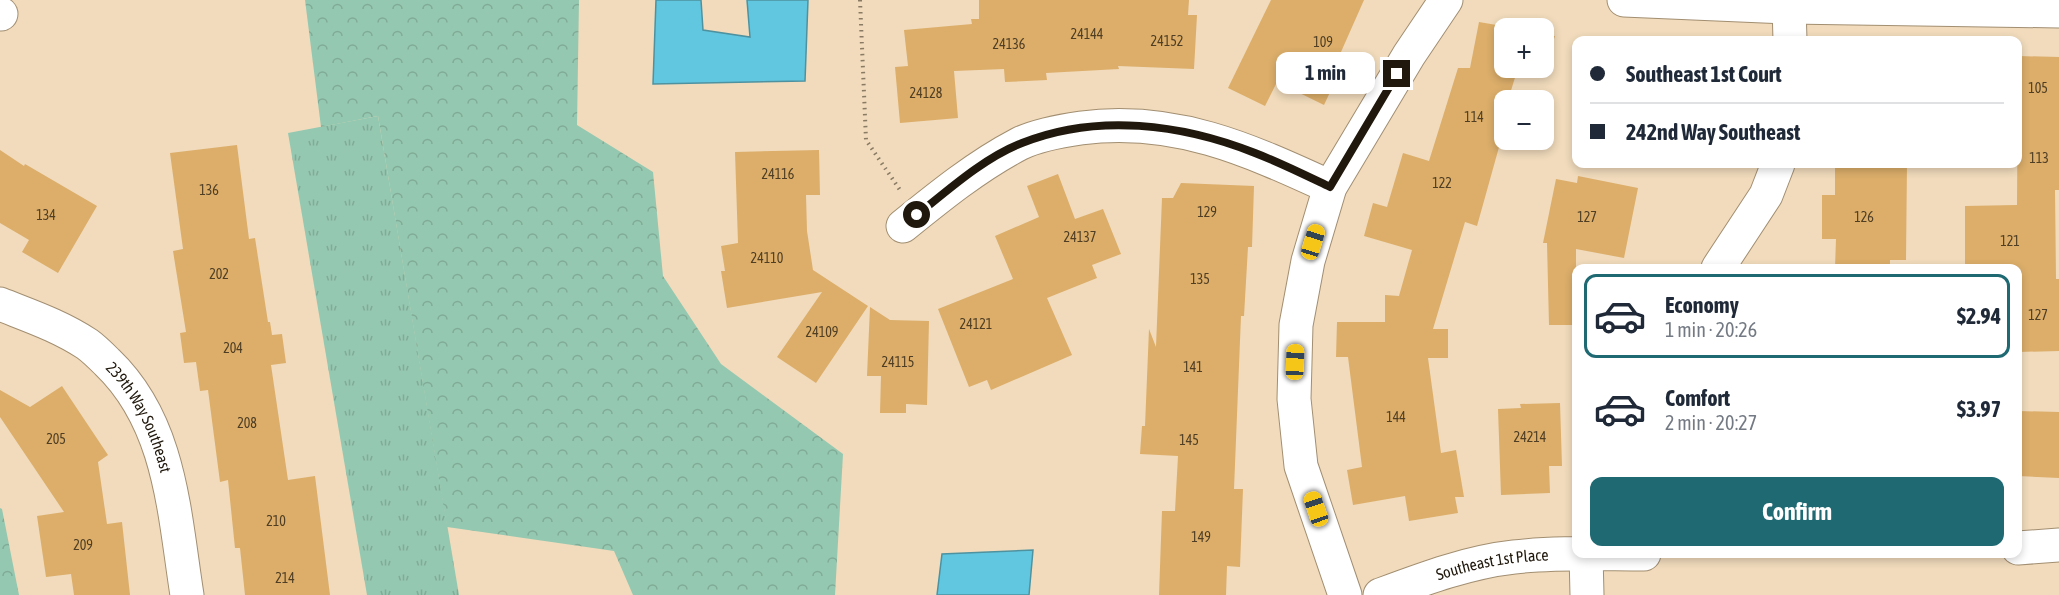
<!DOCTYPE html>
<html lang="en">
<head>
<meta charset="utf-8">
<style>
	body { margin:0; font-family:"Asap Condensed",sans-serif; background:#f2f2f3; color:#1f2937; height:100vh; display:flex; flex-direction:column; font-size:22px; white-space:nowrap }
	* { box-sizing:border-box; margin:0 }
	p { font-size:20px; color:#747a83 }
	.icon { flex:none; width:33px; height:33px; fill:none; stroke:currentColor; stroke-width:2; stroke-linecap:round; stroke-linejoin:round }
	.map { position:relative; flex:1; overflow:hidden }
	.panel { position:absolute; left:1572px; top:264px; width:450px; height:294px; display:flex; flex-direction:column; background:#fff; border-radius:12px; box-shadow:0 3px 9px #0003 }
	.panel>* { flex:none }
	.guide { position:absolute; left:1572px; top:36px; width:450px; height:132px; border-radius:12px; box-shadow:0 3px 9px #0003; display:grid; align-content:center; height:132px; padding:0 18px; background:#fff }
	.fabs { position:absolute; left:1494px; top:18px; display:grid; gap:12px }
	.fabs a { display:grid; place-items:center; width:60px; height:60px; border-radius:12px; background:#fff; box-shadow:0 3px 9px #0003; font-size:30px }
	.end { position:absolute; width:27px; height:27px; margin:-14px; border:8px solid #20180c; background:#fff; box-shadow:0 0 0 3px #fff }
	.from { border-radius:50% }
	.bubble { position:absolute; height:42px; border-radius:12px; background:#fff; box-shadow:0 3px 9px #0003; font-size:20px; font-weight:700; line-height:42px; text-align:center }
	.car { position:absolute; width:18px; height:36px; margin:-18px -9px; border-radius:8px; box-shadow:0 0 4px 2px #0007; background:linear-gradient(#f5c518 24%,#345 0 40%,#f5c518 0 76%,#345 0 86%,#f5c518 0) }
	.guide b { display:flex; align-items:center; gap:21px; height:57px; font-size:22px }
	.guide b+b { border-top:2px solid #e0e1e3 }
	.guide i { width:15px; height:15px; background:#1f2937 }
	ul { padding:10px 0 0; list-style:none }
	li { display:flex; align-items:center; gap:18px; height:84px; margin:0 12px 9px; padding:0 6px; border:3px solid transparent; border-radius:12px }
	li div { flex:1 }
	li b { display:block; font-size:22px }
	li em { font-style:normal; font-weight:700 }
	li.current { border-color:#1f6973 }
	li>.icon { width:54px; height:54px; stroke-width:1.5 }
	.button { display:flex; gap:12px; margin-top:auto; padding:12px 18px }
	.button a { flex:1; height:69px; border-radius:12px; background:#1f6973; color:#fff; font-size:24px; font-weight:700; line-height:69px; text-align:center }
	.map>svg:first-child { display:block }
</style>
</head>
<body>
<div class="map">
<svg width="2059" height="595" viewBox="0 0 2059 595">
	<defs>
		<pattern id="grass-tufts" width="24" height="20" patternUnits="userSpaceOnUse" patternTransform="scale(1.5)"><rect width="24" height="20" fill="#95c8b0"/><path d="M3 7l-1-3M5 7V3M7 7l1-3M15 17l-1-3M17 17v-4M19 17l1-3" fill="none" stroke="#80ab96"/></pattern>
		<pattern id="forest-crowns" width="20" height="18" patternUnits="userSpaceOnUse" patternTransform="scale(1.5)"><rect width="20" height="18" fill="#95c8b0"/><path d="M2 6a3 3 0 1 1 6 0M12 15a3 3 0 1 1 6 0" fill="none" stroke="#80ab96"/></pattern>
	</defs>
	<rect width="100%" height="100%" fill="#f1dbbc"/>
	<path fill="url(#grass-tufts)" d="M378,116l81,479h-92l-79,-462z"/>
	<path fill="url(#forest-crowns)" d="M305,0h274l-2,125 76,47 10,104 58,88 122,90 -8,141h-202l-19,-44 -167,-24 -69,-411 -57,11z
		M0,508l2,1 17,86h-19z"/>
	<path fill="#61c7e0" stroke="#4e92a0" stroke-width="1.5" d="M656,0h45l2,30 47,7 -3,-37h61l-3,81 -152,3z
		M1033,550l-4,45h-92l5,-41z"/>
	<path fill="#dcae6a" d="M979,0h210l-1,15h9l-3,54 -76,-3 1,3 -73,4 1,7 -42,2 -1,-13 -50,2 4,47 -58,5 -5,-56 13,-1 -4,-36 68,-6 -1,-5h8z
		M1271,0h93l-31,70 6,3 -15,32 -47,-23 -12,24 -37,-18z
		M1479,22l35,6h-10v40h40v-34l11,2 -12,37 -25,-5 -10,32h-4v14l-7,26h4l-24,86 -12,-4 -32,107h15v29h-20l13,95 15,-3 8,47h-9l3,16 -49,8 -4,-25 -52,9 -6,-35 15,-3 -14,-110h-12l1,-35h48v-27l14,1 13,-46 -48,-14 9,-33 14,4 16,-54 26,8 29,-93h12z
		M2018,56l41,1v133h-4l1,89h3v72l-41,1v-84h-53v-62l52,-1z
		M237,145l12,94 6,-1 13,84h2l2,13 10,-1 4,29 -15,2 17,115 27,-4 15,119h-85l-5,-47h-5l-7,-68 -8,2 -12,-92 -8,1 -4,-29 -12,1 -4,-30 6,-1 -13,-81 10,-2 -13,-96z
		M0,150l24,16 1,-2 72,42 -39,67 -36,-21 7,-12 -29,-17z
		M819,150l1,45h-14l1,36 6,39 55,36 -52,77 -39,-26 45,-65 -95,16 -6,-37h4l-4,-25 17,-3 -3,-91z
		M1835,164h72l-1,96h-16v8h-55l1,-29h-14v-44h13z
		M1058,174l17,45 28,-10 18,45 -29,11 5,13 -50,20 25,57 -81,35 -4,-10 -18,7 -31,-78 75,-30 -18,-43 44,-19 -12,-31z
		M1578,176l60,12 -14,70 -48,-9v76h-27l-2,-82h-4l13,-64 21,4z
		M1181,183l73,3 -2,61h-4l-4,69h-3l-7,173h9l-3,78 -13,-1 -1,29h-67l3,-84h13l3,-55 -38,-2 2,-28h3l4,-97 7,18 6,-149h11z
		M870,307l20,13 39,1 -2,84 -21,-1v9h-26l1,-37h-14z
		M62,386l46,69 -10,7 9,62 15,-2 8,73h-56l-3,-21 -25,3 -9,-61 27,-4 -64,-95v-27l30,17z
		M1560,403l2,63h-13l1,27 -49,2 -3,-86 23,-1 -1,-4z
		M2018,411l41,1v66l-41,-2z"/>
	<g fill="none" stroke-linecap="round" stroke-linejoin="round">
		<defs>
			<g id="minor">
				<path d="M1624,0l165,7 270,4"/>
				<path d="M1789,7l1,33"/>
				<path d="M0,14h1"/>
				<path d="M903,226c37,-30 74,-60 116,-82 18,-9 41,-13 62,-16 94,-12 166,21 249,59"/>
				<path d="M1718,268l48,-73 12,-31"/>
				<path id="s1" d="M0,304c30,12 60,22 87,40 7,5 14,12 20,18 64,61 67,151 80,233"/>
				<path d="M2018,548l41,-3"/>
				<path d="M1586,554l1,41"/>
				<path d="M1345,595l-44,-129 -7,-67 2,-74 12,-64 22,-74 79,-132 37,-55"/>
				<path id="s2" d="M1380,595c43,-16 88,-33 134,-38 43,-5 87,-3 130,-3"/>
			</g>
		</defs>
		<use href="#minor" stroke="#a28e71" stroke-width="35"/>
		<path stroke="#897a64" stroke-width="4" stroke-dasharray="1.5 4.5" stroke-linecap="butt" d="M860,0l6,140 34,50"/>
		<use href="#minor" stroke="#fff" stroke-width="33"/>
	</g>
	<g fill="none" stroke-linecap="round" stroke-linejoin="round">
		<path stroke="#20180c" stroke-width="8" d="M917,215c31,-25 68,-58 105,-72 75,-30 160,-19 233,10 26,10 50,22 75,34l67,-113"/>
	</g>
	<g text-anchor="middle" dominant-baseline="central" stroke-width="4.5" stroke-linejoin="round" paint-order="stroke">
		<g font-size="14" fill="#4f3e24">
			<text x="1087" y="34">24144</text>
			<text x="1167" y="41">24152</text>
			<text x="1323" y="42">109</text>
			<text x="1009" y="44">24136</text>
			<text x="2038" y="88">105</text>
			<text x="926" y="93">24128</text>
			<text x="1474" y="117">114</text>
			<text x="2039" y="158">113</text>
			<text x="778" y="174">24116</text>
			<text x="1442" y="183">122</text>
			<text x="209" y="190">136</text>
			<text x="1207" y="212">129</text>
			<text x="46" y="215">134</text>
			<text x="1587" y="217">127</text>
			<text x="1864" y="217">126</text>
			<text x="1080" y="237">24137</text>
			<text x="2010" y="241">121</text>
			<text x="767" y="258">24110</text>
			<text x="219" y="274">202</text>
			<text x="1200" y="279">135</text>
			<text x="2038" y="315">127</text>
			<text x="976" y="324">24121</text>
			<text x="822" y="332">24109</text>
			<text x="233" y="348">204</text>
			<text x="898" y="362">24115</text>
			<text x="1193" y="367">141</text>
			<text x="1396" y="417">144</text>
			<text x="247" y="423">208</text>
			<text x="1530" y="437">24214</text>
			<text x="56" y="439">205</text>
			<text x="1189" y="440">145</text>
			<text x="276" y="521">210</text>
			<text x="1201" y="537">149</text>
			<text x="83" y="545">209</text>
			<text x="285" y="578">214</text>
		</g>
		<g font-size="16" fill="#20180c" stroke="#f1dbbc">
			<text stroke="none"><textPath href="#s1" startOffset="188">239th Way Southeast</textPath></text>
			<text stroke="none"><textPath href="#s2" startOffset="117">Southeast 1st Place</textPath></text>
		</g>
	</g>
</svg>
<div class="fabs">
<a>+</a>
<a>−</a>
</div>
<i class="end from" style="left:917px;top:215px"></i>
<i class="end" style="left:1397px;top:74px"></i>
<div class="bubble" style="left:1276px;top:52px;width:99px">1 min</div>
<i class="car" style="left:1313px;top:242px;rotate:17deg"></i>
<i class="car" style="left:1295px;top:362px;rotate:2deg"></i>
<i class="car" style="left:1316px;top:509px;rotate:341deg"></i>
<div class="guide">
<b><i class="from"></i>Southeast 1st Court</b>
<b><i></i>242nd Way Southeast</b>
</div>
<section class="panel">
<ul>
<li class="current"><svg class="icon" aria-label="car" viewBox="0 0 24 24"><path d="M5 17H2v-5l4-1 3-4h7l3 4 3 1v5h-3M9 17h6M6 11h13"/><circle cx="7" cy="17" r="2"/><circle cx="17" cy="17" r="2"/></svg><div><b>Economy</b><p>1 min · 20:26</p></div><em>$2.94</em></li>
<li><svg class="icon" aria-label="car" viewBox="0 0 24 24"><path d="M5 17H2v-5l4-1 3-4h7l3 4 3 1v5h-3M9 17h6M6 11h13"/><circle cx="7" cy="17" r="2"/><circle cx="17" cy="17" r="2"/></svg><div><b>Comfort</b><p>2 min · 20:27</p></div><em>$3.97</em></li>
</ul>
<div class="button"><a>Confirm</a></div>
</section>
</div>
</body>
</html>
